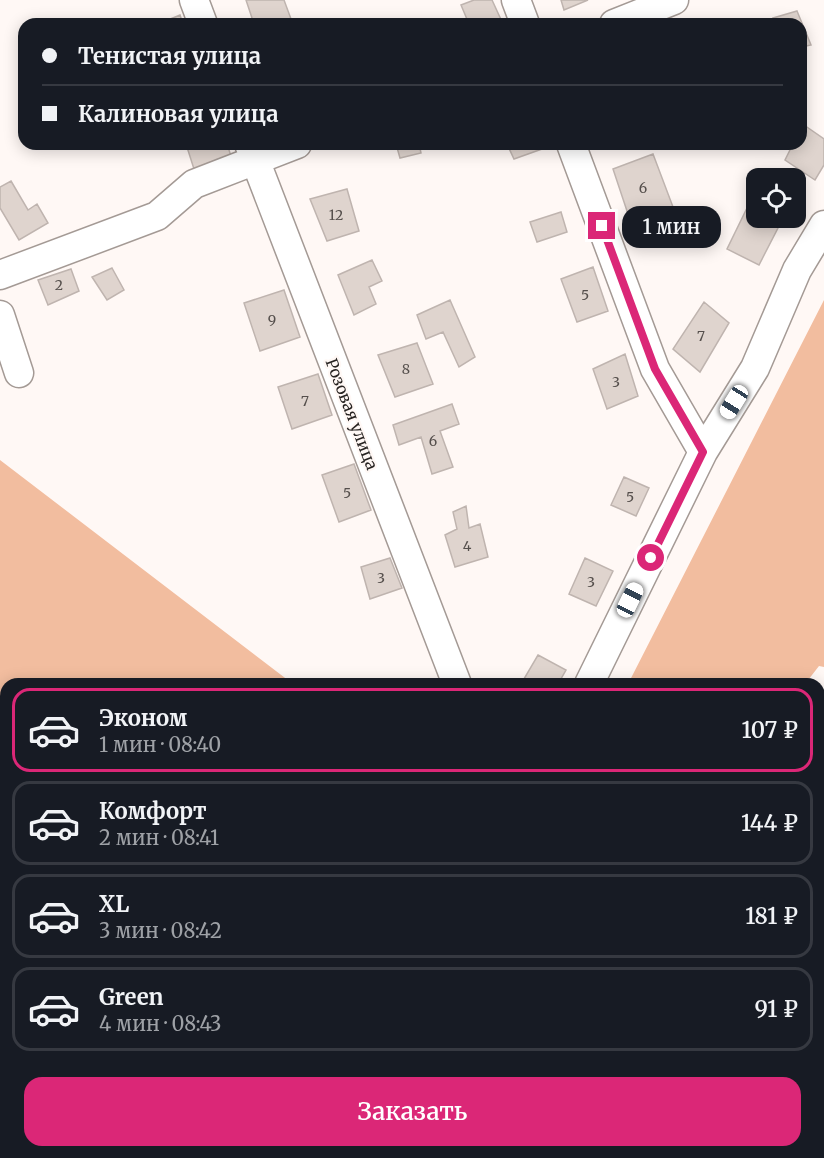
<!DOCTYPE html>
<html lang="ru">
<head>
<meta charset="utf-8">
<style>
	body { margin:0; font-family:Merriweather,serif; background:#242831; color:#f1f3f6; height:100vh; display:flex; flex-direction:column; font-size:22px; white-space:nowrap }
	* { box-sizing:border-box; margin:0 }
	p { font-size:20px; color:#9ea1a6 }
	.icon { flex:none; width:33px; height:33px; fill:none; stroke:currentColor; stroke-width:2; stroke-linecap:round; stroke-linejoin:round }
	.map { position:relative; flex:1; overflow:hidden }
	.side { position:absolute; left:0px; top:678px; width:825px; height:480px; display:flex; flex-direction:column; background:#171b24; border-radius:18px 18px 0 0; box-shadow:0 3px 15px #0003 }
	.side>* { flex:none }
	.top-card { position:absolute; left:18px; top:18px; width:789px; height:132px; border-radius:18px; box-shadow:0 3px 15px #0003; display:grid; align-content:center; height:132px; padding:0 24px; background:#171b24 }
	.controls { position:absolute; left:746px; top:168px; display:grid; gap:12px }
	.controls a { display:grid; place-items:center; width:60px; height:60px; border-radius:12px; background:#171b24; box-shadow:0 3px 15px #0003; font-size:30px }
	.end { position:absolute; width:27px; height:27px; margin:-14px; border:8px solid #db2777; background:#fff; box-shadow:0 0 0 3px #fff }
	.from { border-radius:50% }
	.bubble { position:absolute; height:42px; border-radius:18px; background:#171b24; box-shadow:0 3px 15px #0003; font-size:20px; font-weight:600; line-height:42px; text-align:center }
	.car { position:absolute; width:18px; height:36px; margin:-18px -9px; border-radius:8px; box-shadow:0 0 4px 2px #0007; background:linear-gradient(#fff 24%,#345 0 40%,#fff 0 76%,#345 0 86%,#fff 0) }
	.top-card b { display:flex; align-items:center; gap:21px; height:57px; font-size:22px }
	.top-card b+b { border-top:2px solid #363941 }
	.top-card i { width:15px; height:15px; background:#f1f3f6 }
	ul { padding:10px 0 0; list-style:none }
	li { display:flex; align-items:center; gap:18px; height:84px; margin:0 12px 9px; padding:0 12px; border:3px solid #363941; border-radius:18px }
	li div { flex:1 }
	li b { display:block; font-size:22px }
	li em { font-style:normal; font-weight:600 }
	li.on { border-color:#db2777 }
	li>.icon { width:54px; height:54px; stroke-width:1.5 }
	.primary-button { display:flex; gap:12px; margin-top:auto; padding:12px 24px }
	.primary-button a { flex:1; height:69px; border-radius:18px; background:#db2777; color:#fff; font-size:24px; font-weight:600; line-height:69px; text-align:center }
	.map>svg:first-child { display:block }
</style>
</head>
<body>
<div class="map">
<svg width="824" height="1158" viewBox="0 0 824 1158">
	<rect width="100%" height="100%" fill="#fff8f5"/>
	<path fill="#fbe9df" d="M824,978v180h-90l3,-6h82v-164z"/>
	<path fill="#f2bd9f" d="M824,300v367l-5,-1 -14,18h-177z
		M0,460l293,224h-287v468h690l-4,6h-692z"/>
	<path fill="#dfd4ce" stroke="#bfb4af" stroke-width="1.5" d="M246,0h38l7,19 -13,5h-24z
		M474,0h18l11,24h-34l-8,-19z
		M561,0h27l-24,10z
		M797,11l14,34 -10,2v-23h-25l-3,-6z
		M180,15l3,9h-25z
		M804,125l20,14v26l-9,15 -30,-20 8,-16h8z
		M186,144h41l4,12 -37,13z
		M396,144h23l2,9 -21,5z
		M507,144h49l-42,15z
		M653,154l20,53 -42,16 -18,-54z
		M11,181l17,29 9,-6 11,19 -29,17 -19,-32v-21z
		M347,189l12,42 -32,10 -17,-42z
		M747,208l9,5v5h10l14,6 -21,41 -32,-16z
		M561,212l6,20 -30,10 -7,-20z
		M372,260l10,21 -13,6 7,17 -22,11 -16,-40z
		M593,267l15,44 -31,11 -16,-43z
		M112,268l12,22 -17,10 -15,-23z
		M71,269l8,22 -31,14 -10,-25z
		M284,290l16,47 -40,14 -16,-48z
		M450,300l25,57 -16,10 -16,-35 -17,7 -9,-24z
		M704,302l25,21 -29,49 -27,-23z
		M417,343l16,41 -38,13 -17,-42z
		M625,354l13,42 -31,13 -14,-40z
		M318,374l14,41 -40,14 -14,-42z
		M452,404l7,20 -19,7 13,36 -21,7 -11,-37 -22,8 -6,-20z
		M354,464l17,46 -32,12 -17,-47z
		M624,477l25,11 -13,28 -25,-11z
		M466,506l3,22 11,-4 8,33 -33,10 -10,-32 12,-6 -4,-17z
		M390,558l12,30 -32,11 -9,-32z
		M585,558l28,13 -17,35 -27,-12z
		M538,655l28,15 -8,14h-37z
		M819,705l5,3v76l-5,9z"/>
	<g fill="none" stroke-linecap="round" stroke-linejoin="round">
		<defs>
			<path id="minor" d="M194,0l9,24
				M516,0l9,24
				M614,24l60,-24
				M249,144l208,540
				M571,144l84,225 48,83
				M0,275l157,-59 37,-32 103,-40
				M0,315l19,58
				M589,684l114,-232 52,-84 42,-98 27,-45
				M819,963l5,-10
				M724,1158l3,-6"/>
		</defs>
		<use href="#minor" stroke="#a49a95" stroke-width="31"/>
		<use href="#minor" stroke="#fff" stroke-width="28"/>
	</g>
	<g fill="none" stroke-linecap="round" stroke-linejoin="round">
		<path stroke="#db2777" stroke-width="8" d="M602,226l53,143 48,83 -52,106"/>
	</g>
	<g text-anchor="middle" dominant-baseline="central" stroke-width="4.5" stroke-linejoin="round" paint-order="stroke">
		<g font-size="14" fill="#554f4c">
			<text x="643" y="188">6</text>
			<text x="336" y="215">12</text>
			<text x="59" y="285">2</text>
			<text x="585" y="295">5</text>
			<text x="272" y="320">9</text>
			<text x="701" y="336">7</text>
			<text x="406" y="369">8</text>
			<text x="616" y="382">3</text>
			<text x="305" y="401">7</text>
			<text x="433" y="441">6</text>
			<text x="347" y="493">5</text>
			<text x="630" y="497">5</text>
			<text x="467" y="546">4</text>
			<text x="381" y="578">3</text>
			<text x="591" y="582">3</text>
		</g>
		<g font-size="16" fill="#272321" stroke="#fff8f5">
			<text transform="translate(352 414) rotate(69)">Розовая улица</text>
		</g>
	</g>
</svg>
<div class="controls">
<a><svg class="icon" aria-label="locate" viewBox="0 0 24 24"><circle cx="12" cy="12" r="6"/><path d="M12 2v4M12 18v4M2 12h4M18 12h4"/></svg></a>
</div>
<i class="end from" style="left:651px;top:558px"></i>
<i class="end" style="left:602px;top:226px"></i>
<div class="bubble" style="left:622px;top:206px;width:99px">1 мин</div>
<i class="car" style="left:734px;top:402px;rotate:212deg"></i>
<i class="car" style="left:630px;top:600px;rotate:26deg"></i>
<div class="top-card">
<b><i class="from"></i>Тенистая улица</b>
<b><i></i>Калиновая улица</b>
</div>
<section class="side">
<ul>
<li class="on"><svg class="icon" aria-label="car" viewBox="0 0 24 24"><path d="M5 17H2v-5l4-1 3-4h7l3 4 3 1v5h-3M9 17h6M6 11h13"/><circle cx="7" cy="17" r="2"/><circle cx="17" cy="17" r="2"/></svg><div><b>Эконом</b><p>1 мин · 08:40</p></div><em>107 ₽</em></li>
<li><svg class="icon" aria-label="car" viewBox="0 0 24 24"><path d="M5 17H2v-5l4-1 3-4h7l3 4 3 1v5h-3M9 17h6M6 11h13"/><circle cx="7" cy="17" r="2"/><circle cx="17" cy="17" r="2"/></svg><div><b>Комфорт</b><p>2 мин · 08:41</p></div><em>144 ₽</em></li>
<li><svg class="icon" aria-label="car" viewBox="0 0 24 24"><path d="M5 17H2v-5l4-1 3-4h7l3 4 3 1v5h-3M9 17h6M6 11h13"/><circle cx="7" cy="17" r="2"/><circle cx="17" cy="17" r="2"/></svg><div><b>XL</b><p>3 мин · 08:42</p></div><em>181 ₽</em></li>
<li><svg class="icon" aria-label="car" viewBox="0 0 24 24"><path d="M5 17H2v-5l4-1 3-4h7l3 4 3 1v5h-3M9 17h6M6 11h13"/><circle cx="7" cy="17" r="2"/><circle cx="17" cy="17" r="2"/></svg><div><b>Green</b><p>4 мин · 08:43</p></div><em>91 ₽</em></li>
</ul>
<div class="primary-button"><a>Заказать</a></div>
</section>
</div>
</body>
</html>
